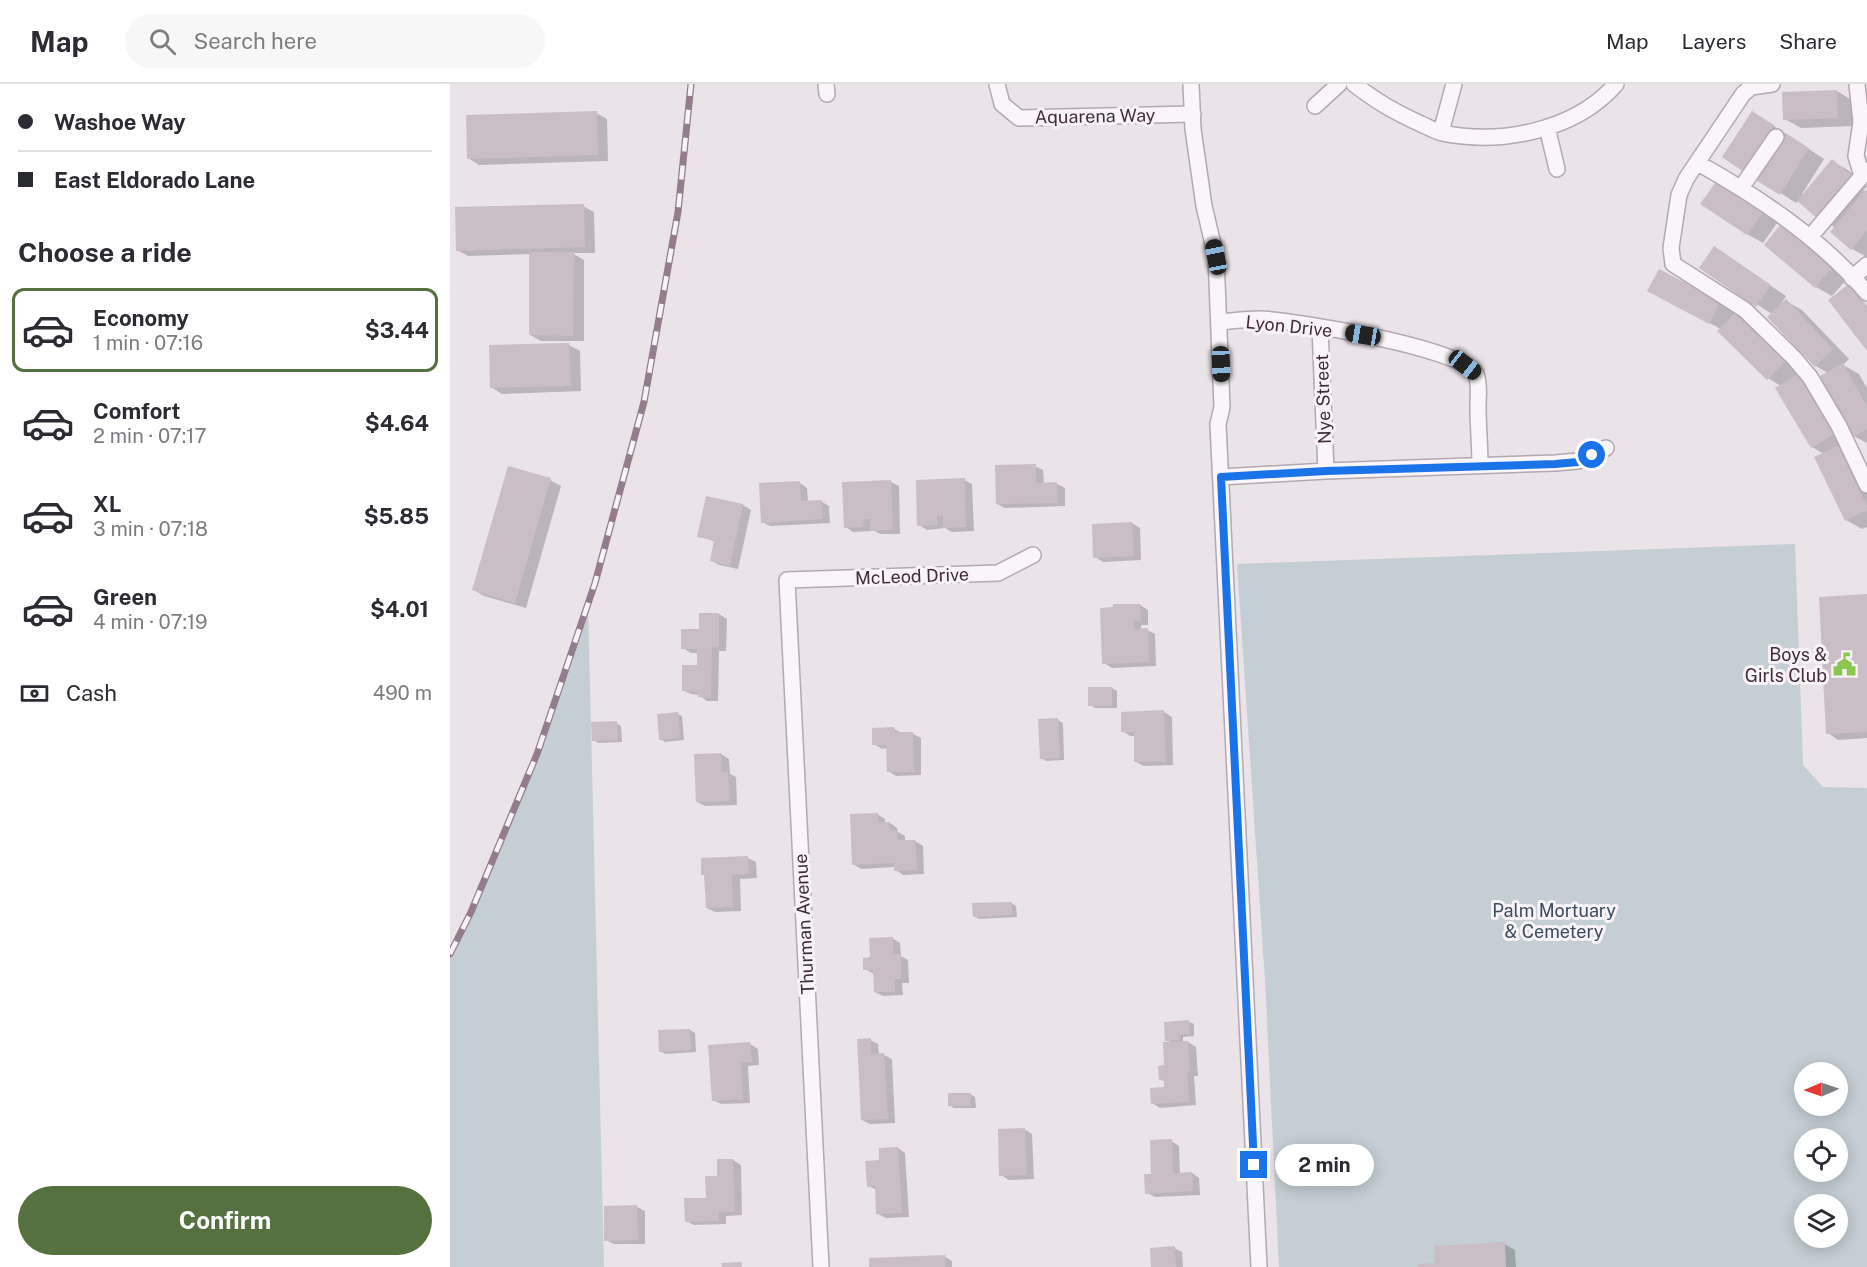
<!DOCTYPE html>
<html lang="en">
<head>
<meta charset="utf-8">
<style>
	body { margin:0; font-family:"Public Sans",sans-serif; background:#f7f7f7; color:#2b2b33; height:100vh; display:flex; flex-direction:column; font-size:22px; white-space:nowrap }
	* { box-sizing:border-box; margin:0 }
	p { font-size:20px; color:#7c7c81 }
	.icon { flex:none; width:33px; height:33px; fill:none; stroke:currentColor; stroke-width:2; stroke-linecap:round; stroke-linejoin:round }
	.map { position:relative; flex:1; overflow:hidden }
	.sheet { display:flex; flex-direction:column; background:#fff; width:450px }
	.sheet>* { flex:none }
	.banner { display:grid; align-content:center; height:132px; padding:0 18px; background:#fff }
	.needle { width:39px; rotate:268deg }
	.buttons { position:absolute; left:1344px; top:978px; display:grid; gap:12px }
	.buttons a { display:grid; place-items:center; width:54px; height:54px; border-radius:50%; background:#fff; box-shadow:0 3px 15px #0003; font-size:30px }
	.end { position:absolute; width:27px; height:27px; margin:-14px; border:8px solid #1a73e8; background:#fff; box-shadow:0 0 0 3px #fff }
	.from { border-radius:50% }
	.bubble { position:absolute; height:42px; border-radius:21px; background:#fff; box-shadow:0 3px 15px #0003; font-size:20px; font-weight:700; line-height:42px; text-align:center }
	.car { position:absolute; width:18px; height:36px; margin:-18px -9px; border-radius:8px; box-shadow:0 0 4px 2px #0007; background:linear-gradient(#222 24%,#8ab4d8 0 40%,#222 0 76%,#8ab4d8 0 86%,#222 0) }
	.banner b { display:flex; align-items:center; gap:21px; height:57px; font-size:22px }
	.banner b+b { border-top:2px solid #e1e1e2 }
	.banner i { width:15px; height:15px; background:#2b2b33 }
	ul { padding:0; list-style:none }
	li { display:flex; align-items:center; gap:18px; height:84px; margin:0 12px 9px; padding:0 6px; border:3px solid transparent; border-radius:12px }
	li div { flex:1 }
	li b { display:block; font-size:22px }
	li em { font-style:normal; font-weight:700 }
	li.current { border-color:#567140 }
	li>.icon { width:54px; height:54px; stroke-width:1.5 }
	h2 { padding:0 18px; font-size:27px; line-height:72px }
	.pay { display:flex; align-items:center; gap:15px; height:66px; padding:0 18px; font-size:22px }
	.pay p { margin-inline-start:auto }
	.button { display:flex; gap:12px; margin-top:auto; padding:12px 18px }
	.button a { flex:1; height:69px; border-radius:36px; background:#567140; color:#fff; font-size:24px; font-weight:700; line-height:69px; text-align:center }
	header { display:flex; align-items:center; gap:36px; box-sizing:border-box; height:84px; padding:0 30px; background:#fff; border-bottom:2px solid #e1e1e2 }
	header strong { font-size:28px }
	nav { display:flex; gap:33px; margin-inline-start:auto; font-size:21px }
	.search { width:420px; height:54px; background:#f7f7f7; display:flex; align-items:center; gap:15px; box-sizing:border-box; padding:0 21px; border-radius:33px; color:#7c7c81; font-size:22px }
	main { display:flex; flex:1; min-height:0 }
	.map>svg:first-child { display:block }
</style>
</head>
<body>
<header>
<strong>Map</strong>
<div class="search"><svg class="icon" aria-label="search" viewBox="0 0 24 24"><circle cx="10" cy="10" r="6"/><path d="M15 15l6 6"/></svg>Search here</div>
<nav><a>Map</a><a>Layers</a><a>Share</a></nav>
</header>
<main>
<section class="sheet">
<div class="banner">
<b><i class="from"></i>Washoe Way</b>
<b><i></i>East Eldorado Lane</b>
</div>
<h2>Choose a ride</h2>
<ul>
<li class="current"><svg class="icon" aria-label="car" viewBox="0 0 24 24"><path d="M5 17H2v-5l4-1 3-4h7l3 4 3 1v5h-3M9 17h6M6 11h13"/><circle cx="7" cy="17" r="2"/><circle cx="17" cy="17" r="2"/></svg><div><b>Economy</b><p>1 min · 07:16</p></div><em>$3.44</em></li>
<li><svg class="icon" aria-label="car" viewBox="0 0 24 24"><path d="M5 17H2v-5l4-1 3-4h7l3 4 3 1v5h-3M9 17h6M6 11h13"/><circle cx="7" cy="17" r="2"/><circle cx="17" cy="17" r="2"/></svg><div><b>Comfort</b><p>2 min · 07:17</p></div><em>$4.64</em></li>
<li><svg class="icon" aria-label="car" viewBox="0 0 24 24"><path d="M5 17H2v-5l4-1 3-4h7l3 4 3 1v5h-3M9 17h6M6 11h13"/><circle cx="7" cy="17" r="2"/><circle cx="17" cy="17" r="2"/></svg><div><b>XL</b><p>3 min · 07:18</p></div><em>$5.85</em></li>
<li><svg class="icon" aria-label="car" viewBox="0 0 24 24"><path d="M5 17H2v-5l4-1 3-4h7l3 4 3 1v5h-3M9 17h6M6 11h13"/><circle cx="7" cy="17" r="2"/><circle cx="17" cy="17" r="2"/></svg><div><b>Green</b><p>4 min · 07:19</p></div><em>$4.01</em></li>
</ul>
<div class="pay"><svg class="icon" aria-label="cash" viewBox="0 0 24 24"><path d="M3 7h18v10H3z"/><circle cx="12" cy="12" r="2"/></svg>Cash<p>490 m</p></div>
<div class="button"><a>Confirm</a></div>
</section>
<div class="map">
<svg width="1417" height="1183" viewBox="0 0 1417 1183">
	<rect width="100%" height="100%" fill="#eae3e8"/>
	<path fill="#c4ced4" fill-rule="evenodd" d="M1345,460l8,221 20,22 44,1v479h-588l-14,-287 -28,-416zM1354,988h34v34h-34zM1354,1054h34v34h-34zM1354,1120h34v34h-34z
		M138,520l16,663h-154v-312c57,-113 98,-232 138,-351z"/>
	<path fill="#0003" d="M1387,7l16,10 1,25 -53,2 -16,-9 -1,-26z
		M146,29l11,6 1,42 -129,4 -11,-7z
		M1318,38l56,37 -22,35 2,1 28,-34 16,9 19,16 -4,5 4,2v64l-15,-8 -16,-21 -18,-11 -20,-16 -2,2 -51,-33z
		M1282,109l45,30 -14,20 -16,-9z
		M133,122l11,6 1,41h-23l12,7v81h-43l-11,-6v-81l-62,2 -11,-6z
		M1331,142l17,9 50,43 -16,18 -16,-9 -50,-43z
		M1280,174l56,38 -6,9 6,-4 16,9 47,49 -6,6 16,9 8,14v55l-13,-7 -26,-63 -12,-7 -44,-52 -71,-46z
		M1209,187l60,32 33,20 49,47 -5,5 18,10 35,59 -9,5 15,8 12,26v44l-5,2 -16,-9 -22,-66 -12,-7 -31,-61 -13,-8 -47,-49 -56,-29z
		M119,261l11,6 1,40 -79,3 -11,-7 -1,-40z
		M585,382l8,4 1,14h13l8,4v18l-60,2 -8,-4z
		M100,396l11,6 -35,122 -42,-12 -10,-6z
		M514,396l8,4 2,47 -22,1 -7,-4 -18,2 -8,-5z
		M441,398l8,4 1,48h-20l-9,-5v2l-18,1 -7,-5z
		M350,399l7,5 1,14h14l7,4 1,17 -60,3 -8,-4z
		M257,413l36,8 8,5 -13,59 -19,-4 -7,-4 4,-19 -17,-6z
		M682,439l8,5 1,32 -38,2 -8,-5z
		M1417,512v142l-29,2 -10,-7 -7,-135z
		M690,521l8,5v15h-7v5h6l8,4 1,32 -44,2 -8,-5z
		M269,530l8,5 -1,32h-7l-1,50h-11l-8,-6 -8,-1 -8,-4 15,-23v-14h-7l-8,-5z
		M662,604l5,3v17h-22l-5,-3z
		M714,628l8,5 1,48 -29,1 -8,-4 -1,-26h-5l-7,-5z
		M227,630l5,2 2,24 -19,2 -5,-3z
		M608,636l5,3 1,37 -18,1 -5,-3z
		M166,639l5,3 1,16 -24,1 -4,-3z
		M444,645l9,5h10l8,4v37l-25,1 -8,-5v-23l-6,1 -8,-5z
		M271,670l8,5 1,15 6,3 1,28 -32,1 -8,-4z
		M427,730l8,5v4h5l7,5 1,4 7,4v6l10,-1 8,5 1,28 -21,1 -7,-5 -1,-3 -34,2 -8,-5z
		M298,774l8,4 1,16 -17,1 1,32 -26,1 -8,-4 -1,-32 -3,-2z
		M561,819l5,3 1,11 -38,2 -5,-3z
		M442,854l8,5 1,13 7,4 1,23h-7l1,12 -20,1 -8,-4 -1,-18 -9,-5 7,-10z
		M739,938l5,2v12l-11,1v5h5l8,5 2,29h-4l2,29 -36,3 -8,-5 14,-15 -1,-6 -5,-3 12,-36 -5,-3z
		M240,946l5,3 1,19 -31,2 -5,-3z
		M420,956l8,4 1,11h5l8,4 3,64 -25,1 -8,-4z
		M300,960l8,5 1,16 -11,1 2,37 -29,1 -8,-4z
		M520,1010l5,3 1,11h-22l-5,-3z
		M574,1045l8,5 2,45 -25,1 -8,-5z
		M721,1057l8,5 1,28 12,-1 7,5 1,17 -45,2 -8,-4 6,-18z
		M448,1064l7,5 4,64 -23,1 -8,-4 -1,-24 -9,-4 13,-24z
		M283,1076l8,5 1,50 -16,1v8l-32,1 -8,-4 21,-22 12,-22z
		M187,1123l8,4v33h-31l-8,-4z
		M1054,1160l11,6 1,17h-96l16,-2z
		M724,1164l8,4 1,15h-30z
		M494,1172l8,5v6h-81z"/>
	<path fill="#cabdc6" d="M1387,6l1,28 -55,2 -1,-28z
		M147,27l1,44 -131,4 -1,-44z
		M1302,27l22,14 -30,47 -22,-15z
		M1337,50l22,14 -29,47 -23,-14z
		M1382,75l20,17 -35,42 -20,-17z
		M1266,98l46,31 -15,22 -47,-31z
		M1415,106l2,1v39l-16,20 -21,-18z
		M134,120l1,43 -129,4 -1,-44z
		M1331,140l51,44 -17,20 -51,-43z
		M1264,162l57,39 -15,22 -57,-39z
		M79,168h45l-1,84 -44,-1z
		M1209,185l61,32 -11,23 -62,-33z
		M1400,199l17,23v45l-39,-51z
		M1336,215l47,50 -18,18 -48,-50z
		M1286,228l50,48 -19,20 -50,-49z
		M119,259l2,43 -81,2 -1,-43z
		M1393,279l24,44v22l-14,8 -33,-61z
		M1348,290l36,60 -23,14 -36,-60z
		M1388,362l29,60v4l-22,11 -31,-64z
		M586,380v19l21,-1 1,21 -62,1 -1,-39z
		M58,382l43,12 -36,125 -43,-13z
		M515,394l1,49 -23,1v-12h-6l1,9 -21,1 -1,-46z
		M441,396l2,50 -23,1v-12h-7l1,8 -20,1 -2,-46z
		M350,397l1,20 21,-1 1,19 -62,4 -2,-40z
		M256,412l37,8 -13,62 -20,-5 4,-21 -17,-3z
		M682,438l2,34 -41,2 -1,-34z
		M1417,510v138l-41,2 -7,-137z
		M663,520h27l1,17h-7v8l14,-1 1,34 -47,2 -2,-56 13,-1z
		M249,529h20v35l-7,-1 -1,51 -13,-1v-5l-16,-1v-26h15v-16h-16v-20h18z
		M638,603h24v19h-24z
		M714,626l2,52h-32v-30h-13v-20z
		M228,628l2,26 -21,2 -2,-26z
		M608,634l2,40 -20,1 -2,-40z
		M167,637l1,19 -26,1 -1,-19z
		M444,643l1,5h18l1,40h-27l-1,-27h-14v-17z
		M271,669l1,19 6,-1 2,30 -34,1 -2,-48z
		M428,729v9h12v8h8v10h17l2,30 -23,1v-8l-42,2 -2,-51z
		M298,772l1,18 -17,1 1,32 -27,1 -2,-33h-3v-17z
		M562,818v13l-39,2 -1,-14z
		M443,853v17h8v25h-6v13h-21l-1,-22h-10v-12l7,-1 -1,-19z
		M739,936l1,14 -11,1v5l-14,1 -1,-19z
		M240,945l1,21 -32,2 -1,-22z
		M421,954v16l13,-1 4,66 -27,1 -4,-81z
		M738,957l2,31 -3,1 2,29 -38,2 -1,-16 14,-1v-8l-5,1 -1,-14 6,-1 -1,-23z
		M300,958l2,20h-11l2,37 -31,2 -4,-56z
		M498,1009h23v13h-23z
		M575,1044l2,47 -28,1 -1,-47z
		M722,1055l1,34 19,-1 1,19 -48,3 -1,-20h7l-1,-34z
		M448,1063l4,66 -26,1 -1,-28 -8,1 -2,-26 14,-1v-12z
		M267,1075h16l2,53h-16v9l-34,1 -1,-24h22l-1,-22h12z
		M187,1121l1,35 -34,1v-35z
		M1055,1158l1,25h-88v-3l17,-1 -1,-17z
		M725,1162l1,21h-25l-1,-19z
		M495,1171v12h-76v-9z
		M291,1178l1,5h-20l-1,-4z"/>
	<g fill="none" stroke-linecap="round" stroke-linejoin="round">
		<defs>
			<path id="street" d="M376,0l1,10
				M547,0l5,20 17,14 174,-4
				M741,0l2,45 11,77 12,51 6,150 -4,17 41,843
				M904,0c23,18 41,28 67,40 7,3 14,7 21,9 59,12 133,-2 174,-49
				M1322,0l-21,3 -8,7 -57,85 -7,16 -8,53 2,16 72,46 49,48 16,19 29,49 28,59
				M1407,0l4,38 -5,34 6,20
				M865,22l24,-22
				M1097,43l10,42
				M991,48l13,-48
				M1248,79c62,35 122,75 169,130
				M1291,104l35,-51
				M1360,153l57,-67
				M1402,194l15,-13
				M769,238c13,-1 27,-3 41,-3 32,1 203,29 216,55 4,10 2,22 2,32 0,20 2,40 2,60
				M870,244l6,143
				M771,393l105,-6 229,-8 23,-2 28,-13
				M371,1183l-34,-687 211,-7 35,-18"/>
		</defs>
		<use href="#street" stroke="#b4a8b1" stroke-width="18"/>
		<use href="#street" stroke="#f9f5f8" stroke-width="15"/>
		<defs>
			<path id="rail" d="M0,870l21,-42 66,-158 58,-171 49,-181 34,-190 13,-128"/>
		</defs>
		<use href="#rail" stroke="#937d8d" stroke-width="7"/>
		<use href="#rail" stroke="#f8f3f6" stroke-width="4.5" stroke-dasharray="14" stroke-linecap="butt"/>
	</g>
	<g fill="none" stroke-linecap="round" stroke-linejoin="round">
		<path stroke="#1a73e8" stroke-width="8" d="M804,1081l-33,-688 105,-6 229,-7 23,-2 14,-7"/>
	</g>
	<defs>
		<symbol id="civic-bare" viewBox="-9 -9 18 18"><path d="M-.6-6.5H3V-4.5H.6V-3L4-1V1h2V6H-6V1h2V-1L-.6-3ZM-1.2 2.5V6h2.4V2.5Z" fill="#8bc750" stroke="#f8f3f6" stroke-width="2.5" paint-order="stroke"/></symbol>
	</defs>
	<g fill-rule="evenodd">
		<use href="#civic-bare" x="1378" y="564" width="33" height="33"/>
	</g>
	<g text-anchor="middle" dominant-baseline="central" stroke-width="6" stroke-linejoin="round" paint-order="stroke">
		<g font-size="18" fill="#422c3b" stroke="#f8f3f6">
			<text transform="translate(645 32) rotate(-1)">Aquarena Way</text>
			<text transform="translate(839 242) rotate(6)">Lyon Drive</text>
			<text transform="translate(873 315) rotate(-92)">Nye Street</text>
			<text transform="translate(462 492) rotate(-2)">McLeod Drive</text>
			<text transform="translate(354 840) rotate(-93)">Thurman Avenue</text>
		</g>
		<g font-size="18" fill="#422c3b" stroke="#f8f3f6" text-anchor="end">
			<text x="1377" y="570">Boys &amp;<tspan x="1377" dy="21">Girls Club</tspan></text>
		</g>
		<g font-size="18" fill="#3a4c5d" stroke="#f8f3f6">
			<text x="1104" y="826">Palm Mortuary<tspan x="1104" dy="21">&amp; Cemetery</tspan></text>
		</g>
	</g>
</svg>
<div class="buttons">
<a><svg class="needle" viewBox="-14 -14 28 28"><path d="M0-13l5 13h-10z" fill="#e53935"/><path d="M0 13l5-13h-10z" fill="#7c7c81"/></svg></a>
<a><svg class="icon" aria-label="locate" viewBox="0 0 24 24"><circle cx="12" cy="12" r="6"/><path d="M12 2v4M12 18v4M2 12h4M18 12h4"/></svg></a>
<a><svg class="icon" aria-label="layers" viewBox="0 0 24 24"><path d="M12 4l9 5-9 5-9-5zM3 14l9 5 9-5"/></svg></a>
</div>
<i class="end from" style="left:1142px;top:371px"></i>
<i class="end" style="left:804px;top:1081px"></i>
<div class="bubble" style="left:825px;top:1060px;width:99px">2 min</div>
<i class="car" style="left:766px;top:173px;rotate:349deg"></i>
<i class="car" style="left:913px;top:251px;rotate:280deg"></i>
<i class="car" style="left:771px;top:280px;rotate:178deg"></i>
<i class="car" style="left:1015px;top:281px;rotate:128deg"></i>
</div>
</main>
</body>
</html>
